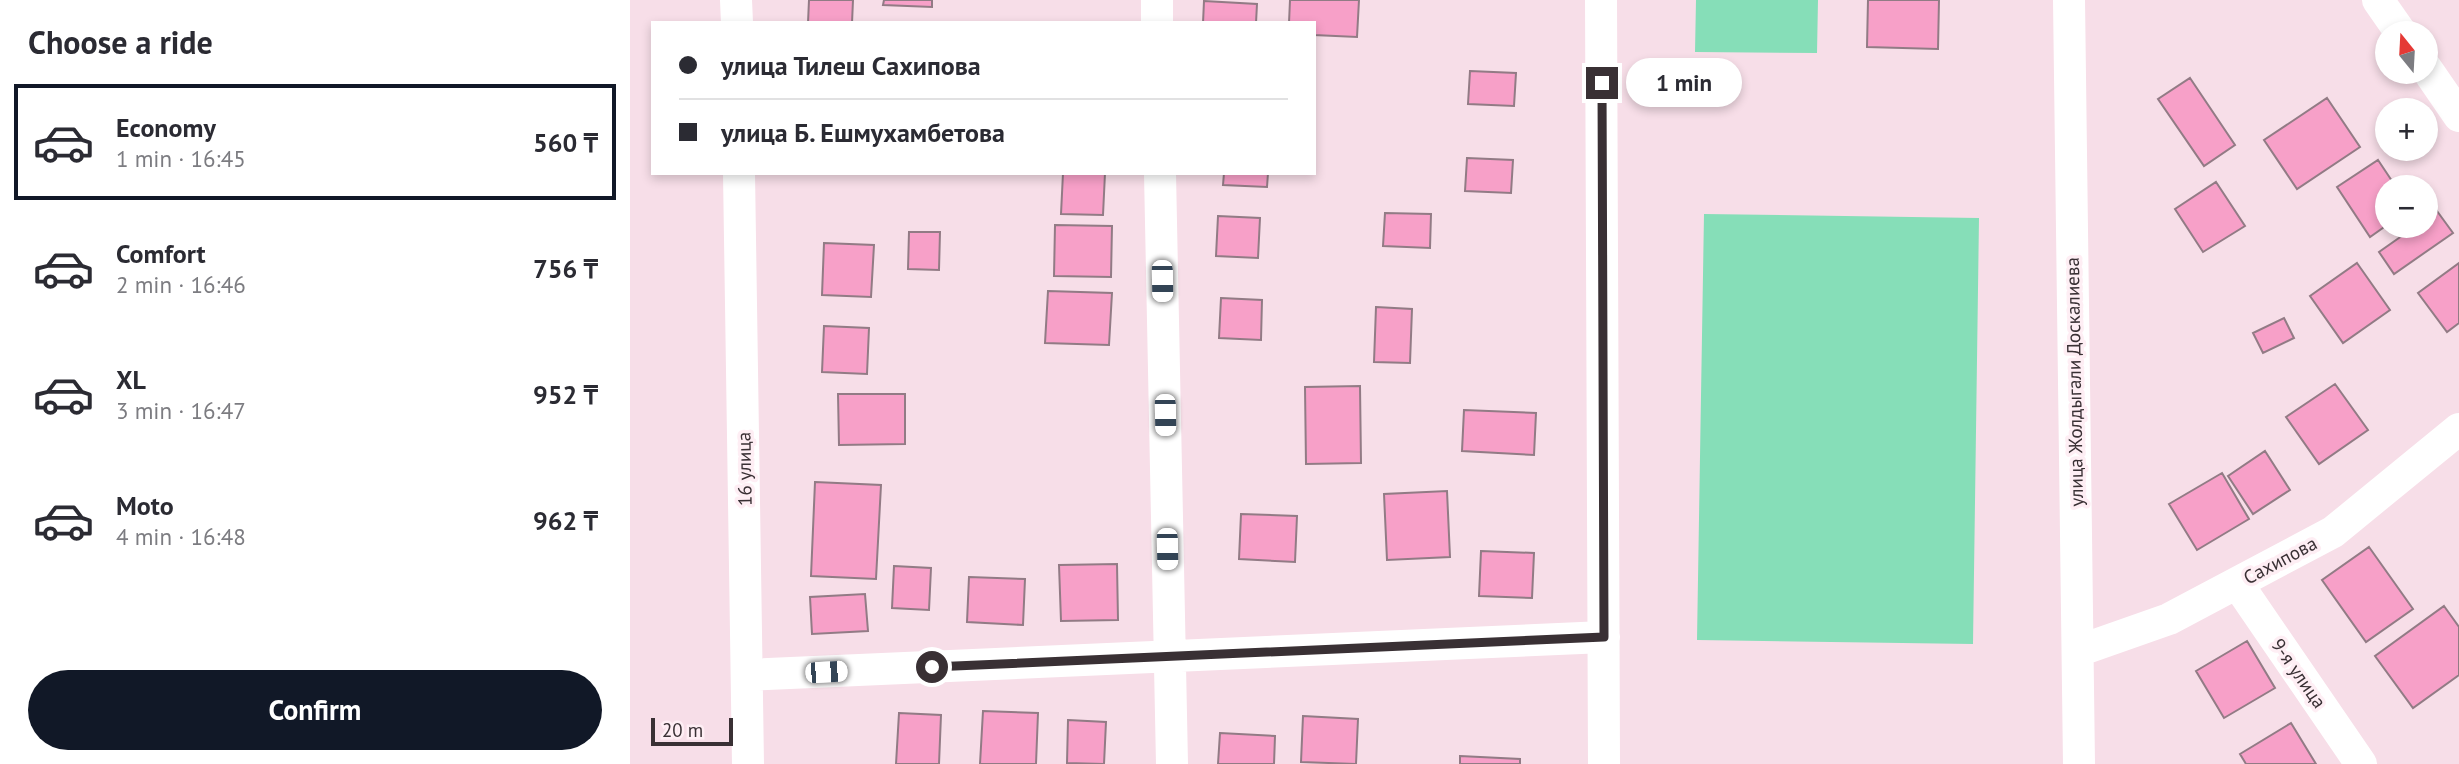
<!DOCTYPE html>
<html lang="en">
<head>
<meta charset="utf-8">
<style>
	body { margin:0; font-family:"PT Sans",sans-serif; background:#f2f2f3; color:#2b2b33; height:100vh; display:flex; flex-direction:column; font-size:26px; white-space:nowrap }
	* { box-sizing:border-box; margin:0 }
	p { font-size:23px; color:#7c7c81 }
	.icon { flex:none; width:38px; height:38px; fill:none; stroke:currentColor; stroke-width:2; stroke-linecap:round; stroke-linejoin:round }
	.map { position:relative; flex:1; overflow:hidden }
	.side { display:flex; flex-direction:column; background:#fff; width:630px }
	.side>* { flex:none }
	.top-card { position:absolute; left:21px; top:21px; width:665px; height:154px; border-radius:0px; box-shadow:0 4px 10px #0003; display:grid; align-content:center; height:154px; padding:0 28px; background:#fff }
	.needle { width:46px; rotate:342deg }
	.tools { position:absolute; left:1745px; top:21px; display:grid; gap:14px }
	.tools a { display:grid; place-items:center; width:63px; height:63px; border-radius:50%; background:#fff; box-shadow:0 4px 10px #0003; font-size:35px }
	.scale { position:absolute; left:21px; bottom:18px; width:82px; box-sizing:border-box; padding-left:7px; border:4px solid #393034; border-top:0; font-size:19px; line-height:24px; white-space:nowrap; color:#393034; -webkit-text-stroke:5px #feeef4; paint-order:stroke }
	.end { position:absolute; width:32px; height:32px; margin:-16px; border:9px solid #393034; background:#fff; box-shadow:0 0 0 4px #fff }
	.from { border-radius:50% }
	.bubble { position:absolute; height:49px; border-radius:24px; background:#fff; box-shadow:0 4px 10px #0003; font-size:23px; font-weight:700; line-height:49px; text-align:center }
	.car { position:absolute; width:21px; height:42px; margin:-21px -10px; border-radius:9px; box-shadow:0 0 5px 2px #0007; background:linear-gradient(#fff 24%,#345 0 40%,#fff 0 76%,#345 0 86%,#fff 0) }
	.top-card b { display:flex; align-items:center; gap:24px; height:66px; font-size:26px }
	.top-card b+b { border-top:2px solid #e1e1e2 }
	.top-card i { width:18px; height:18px; background:#2b2b33 }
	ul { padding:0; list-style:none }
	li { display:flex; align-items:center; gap:21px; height:116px; margin:0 14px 10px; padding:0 14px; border:4px solid transparent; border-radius:0px }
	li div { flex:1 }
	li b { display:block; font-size:26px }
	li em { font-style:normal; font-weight:700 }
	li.current { border-color:#111827 }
	li>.icon { width:63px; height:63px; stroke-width:1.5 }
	h2 { padding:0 28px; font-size:32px; line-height:84px }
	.button { display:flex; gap:14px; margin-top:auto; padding:14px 28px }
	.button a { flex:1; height:80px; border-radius:42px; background:#111827; color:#fff; font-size:28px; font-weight:700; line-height:80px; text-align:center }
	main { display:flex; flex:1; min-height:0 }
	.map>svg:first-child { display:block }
</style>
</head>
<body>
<main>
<section class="side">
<h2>Choose a ride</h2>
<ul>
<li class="current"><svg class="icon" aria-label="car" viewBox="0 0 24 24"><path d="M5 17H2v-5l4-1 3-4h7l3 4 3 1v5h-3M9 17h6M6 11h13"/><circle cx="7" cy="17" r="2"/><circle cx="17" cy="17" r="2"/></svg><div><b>Economy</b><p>1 min · 16:45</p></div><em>560 ₸</em></li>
<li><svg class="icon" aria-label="car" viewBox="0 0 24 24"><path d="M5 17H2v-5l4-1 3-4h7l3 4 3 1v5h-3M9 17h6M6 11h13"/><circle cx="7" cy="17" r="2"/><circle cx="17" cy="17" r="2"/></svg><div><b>Comfort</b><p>2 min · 16:46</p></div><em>756 ₸</em></li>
<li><svg class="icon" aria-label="car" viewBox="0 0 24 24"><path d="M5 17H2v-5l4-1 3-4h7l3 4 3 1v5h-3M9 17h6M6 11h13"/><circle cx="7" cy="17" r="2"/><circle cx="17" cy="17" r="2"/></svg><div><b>XL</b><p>3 min · 16:47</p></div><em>952 ₸</em></li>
<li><svg class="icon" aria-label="car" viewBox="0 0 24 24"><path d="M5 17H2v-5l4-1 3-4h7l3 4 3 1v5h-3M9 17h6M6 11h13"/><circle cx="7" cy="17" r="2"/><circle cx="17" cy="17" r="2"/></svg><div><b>Moto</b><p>4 min · 16:48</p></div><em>962 ₸</em></li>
</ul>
<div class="button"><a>Confirm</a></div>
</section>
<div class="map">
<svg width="1829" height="764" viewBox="0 0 1829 764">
	<rect width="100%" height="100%" fill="#f7dee8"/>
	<path fill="#86deb8" d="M1066,0h122l-1,53 -122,-1z
		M1074,214l275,4 -6,426 -276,-4z"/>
	<path fill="#f7a0c8" stroke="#927b85" stroke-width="2" d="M179,0h44l-1,23h-44z
		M254,0h48v7l-49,-2z
		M660,0h69l-2,37 -43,-2v-12h-25z
		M1238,0h71l-1,49 -71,-2z
		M574,1l53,3 -1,19h-53z
		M840,71l46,2 -2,33 -46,-2z
		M1560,78l45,67 -31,21 -46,-67z
		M1697,98l33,49 -63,42 -33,-49z
		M837,158l46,2 -2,33 -46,-2z
		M1748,160l18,27h-9v38l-17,12 -33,-50z
		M433,173h42l-2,42 -42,-1z
		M594,173h44l-1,14 -44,-2z
		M1586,182l29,44 -42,26 -28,-43z
		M1807,211l16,22 -59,41 -15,-22 37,-26h10v-7z
		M755,213l46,1 -1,34 -47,-2z
		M588,216l42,2 -2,40 -42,-2z
		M425,225l57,1 -1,51 -57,-1z
		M279,232h31l-1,38 -31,-1z
		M194,243l50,2 -3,52 -49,-2z
		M1727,263l33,47 -47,33 -33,-47z
		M1829,263v60l-12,9 -29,-39z
		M418,291l64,2 -3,52 -64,-2z
		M591,298l41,2 -1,40 -42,-2z
		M746,307l36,2 -2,54 -36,-1z
		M1654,318l10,20 -31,15 -10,-20z
		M194,326l45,2 -2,46 -45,-2z
		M1705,384l33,46 -49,34 -33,-47z
		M730,386l1,77 -55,1 -1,-77z
		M208,394h67v50l-66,1z
		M834,410l72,3 -2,42 -72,-4z
		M1635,451l25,39 -37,24 -25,-38z
		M1592,473l27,46 -52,31 -28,-46z
		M185,482l66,3 -5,94 -65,-3z
		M817,491l3,66 -63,3 -3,-66z
		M611,514l56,2 -2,46 -56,-3z
		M1739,547l44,62 -47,33 -44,-62z
		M851,551l53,2 -2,45 -53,-2z
		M487,564l1,56 -57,1 -2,-56z
		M264,566l37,2 -2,42 -37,-2z
		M339,577l56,2 -2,46 -56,-3z
		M235,594l3,37 -56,3 -2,-37z
		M1814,606l15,21v48l-46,33 -38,-52z
		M1617,641l28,47 -51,30 -28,-47z
		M353,711l55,2 -2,51h-56z
		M269,713l42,2 -2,49h-43z
		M673,716l55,3 -2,45 -55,-2z
		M438,720l38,2 -2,42 -37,-1z
		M1661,723l25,41h-70l-6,-10z
		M590,733l55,3 -1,28h-56z
		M830,756l60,3v5h-60z"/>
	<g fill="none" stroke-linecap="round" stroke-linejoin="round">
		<path stroke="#fff" stroke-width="32" d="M106,0l1,23
			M527,0v23
			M971,0l3,764
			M1439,0l10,764
			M1748,0l23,33
			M1796,68l33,48
			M109,173l9,591
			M530,173l12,591
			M1607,583l124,181
			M1448,651l91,-32 164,-87 126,-103
			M117,675l857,-38"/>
	</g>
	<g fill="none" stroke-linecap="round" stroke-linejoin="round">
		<path stroke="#393034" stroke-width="9" d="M302,667l672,-30 -2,-554"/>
	</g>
	<g text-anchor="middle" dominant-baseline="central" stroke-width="7" stroke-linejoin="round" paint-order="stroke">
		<g font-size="19" fill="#393034" stroke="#feeef4">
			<text transform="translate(1444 382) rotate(-91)">улица Жолдыгали Доскалиева</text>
			<text transform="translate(114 469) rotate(-91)">16 улица</text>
			<text transform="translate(1650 560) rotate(-28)">Сахипова</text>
			<text transform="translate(1669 673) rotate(55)">9-я улица</text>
		</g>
	</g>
</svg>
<div class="tools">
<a><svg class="needle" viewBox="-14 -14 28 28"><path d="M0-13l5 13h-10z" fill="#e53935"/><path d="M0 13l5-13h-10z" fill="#7c7c81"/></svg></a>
<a>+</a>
<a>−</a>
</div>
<div class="scale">20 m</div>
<i class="end from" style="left:302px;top:667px"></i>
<i class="end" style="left:972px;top:83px"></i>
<div class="bubble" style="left:996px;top:58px;width:116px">1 min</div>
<i class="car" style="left:532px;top:281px;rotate:179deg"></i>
<i class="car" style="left:535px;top:415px;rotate:179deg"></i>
<i class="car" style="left:537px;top:549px;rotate:179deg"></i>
<i class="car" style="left:196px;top:672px;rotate:87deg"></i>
<div class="top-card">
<b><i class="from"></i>улица Тилеш Сахипова</b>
<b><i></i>улица Б. Ешмухамбетова</b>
</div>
</div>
</main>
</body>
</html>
